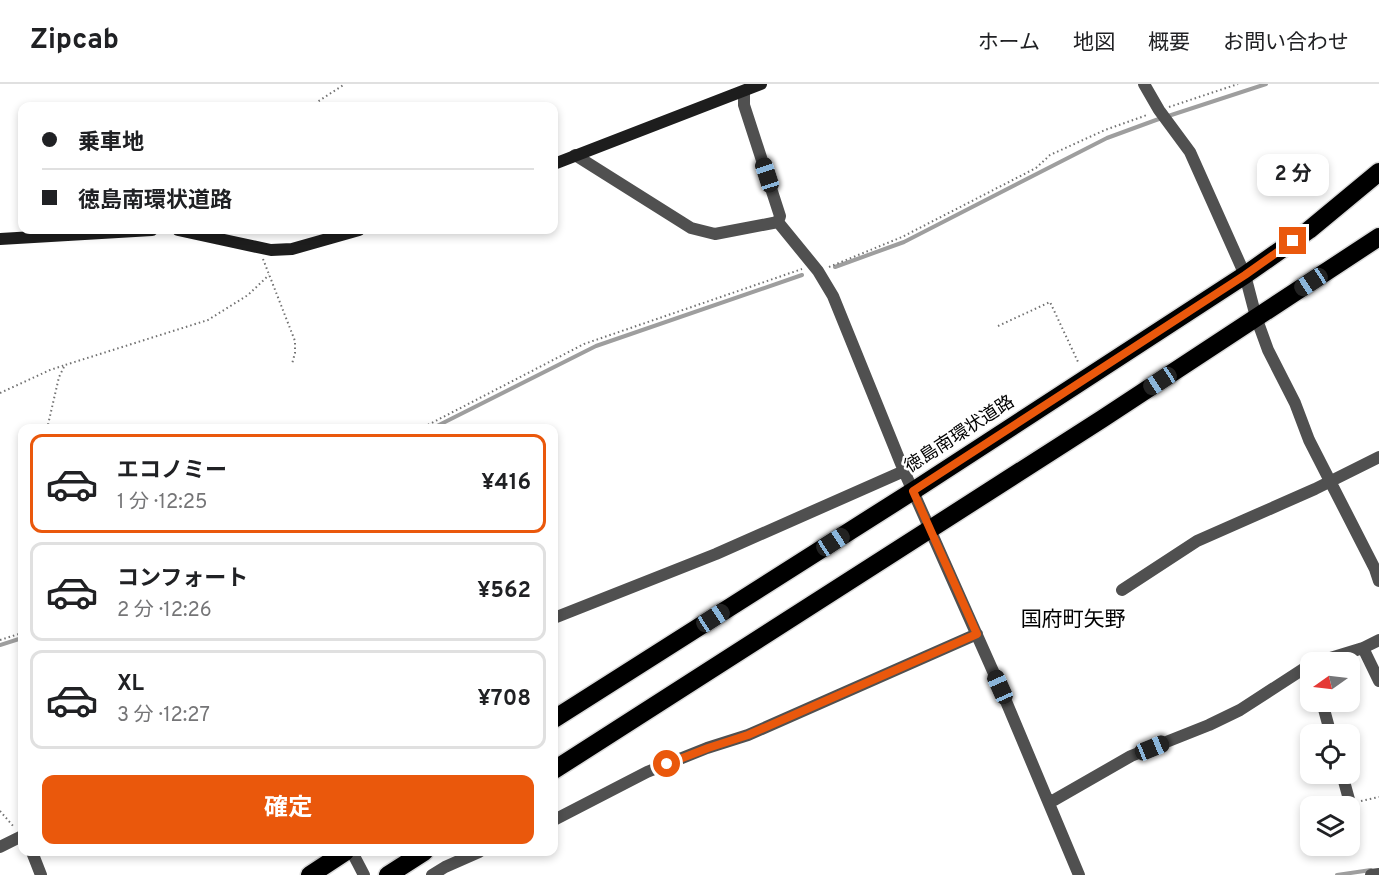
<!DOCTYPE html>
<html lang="ja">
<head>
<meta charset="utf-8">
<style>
	body { margin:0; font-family:Overpass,"Noto Sans JP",sans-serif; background:#f6f6f6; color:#202124; height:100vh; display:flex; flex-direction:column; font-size:22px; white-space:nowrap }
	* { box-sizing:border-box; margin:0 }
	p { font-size:20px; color:#757577 }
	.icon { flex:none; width:33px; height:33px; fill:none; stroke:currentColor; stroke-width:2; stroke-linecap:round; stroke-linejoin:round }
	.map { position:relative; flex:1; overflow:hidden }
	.sheet { position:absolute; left:18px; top:340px; width:540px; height:432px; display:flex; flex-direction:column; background:#fff; border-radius:12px; box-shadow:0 3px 9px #0003 }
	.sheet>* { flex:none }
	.hud { position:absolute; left:18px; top:18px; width:540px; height:132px; border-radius:12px; box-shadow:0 3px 9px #0003; display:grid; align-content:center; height:132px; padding:0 24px; background:#fff }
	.needle { width:39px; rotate:256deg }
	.tools { position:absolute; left:1300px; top:568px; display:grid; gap:12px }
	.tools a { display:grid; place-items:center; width:60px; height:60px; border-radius:12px; background:#fff; box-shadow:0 3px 9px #0003; font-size:30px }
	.end { position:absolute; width:27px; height:27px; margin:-14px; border:8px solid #ea580c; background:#fff; box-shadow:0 0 0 3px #fff }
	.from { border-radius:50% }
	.bubble { position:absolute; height:42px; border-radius:12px; background:#fff; box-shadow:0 3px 9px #0003; font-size:20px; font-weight:700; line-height:42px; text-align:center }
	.car { position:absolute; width:18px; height:36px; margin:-18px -9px; border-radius:8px; box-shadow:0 0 4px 2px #0007; background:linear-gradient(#222 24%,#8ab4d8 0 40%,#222 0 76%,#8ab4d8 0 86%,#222 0) }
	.hud b { display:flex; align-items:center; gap:21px; height:57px; font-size:22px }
	.hud b+b { border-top:2px solid #e0e0e0 }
	.hud i { width:15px; height:15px; background:#202124 }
	ul { padding:10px 0 0; list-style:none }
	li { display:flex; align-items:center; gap:18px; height:99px; margin:0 12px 9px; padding:0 12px; border:3px solid #e0e0e0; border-radius:12px }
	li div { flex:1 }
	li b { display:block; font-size:22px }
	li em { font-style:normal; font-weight:700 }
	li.selected { border-color:#ea580c }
	li>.icon { width:54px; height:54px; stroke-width:1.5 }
	.button { display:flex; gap:12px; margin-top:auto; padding:12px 24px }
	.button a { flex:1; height:69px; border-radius:12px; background:#ea580c; color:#fff; font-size:24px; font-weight:700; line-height:69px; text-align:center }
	header { display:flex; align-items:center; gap:36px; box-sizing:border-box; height:84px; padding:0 30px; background:#fff; border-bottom:2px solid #e0e0e0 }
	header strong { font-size:28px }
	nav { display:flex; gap:33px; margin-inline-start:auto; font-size:21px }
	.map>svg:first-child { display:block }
</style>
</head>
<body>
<header>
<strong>Zipcab</strong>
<nav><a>ホーム</a><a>地図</a><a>概要</a><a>お問い合わせ</a></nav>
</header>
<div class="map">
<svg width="1379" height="791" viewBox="0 0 1379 791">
	<rect width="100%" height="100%" fill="#fff"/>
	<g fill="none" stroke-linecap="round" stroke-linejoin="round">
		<path stroke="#9e9e9e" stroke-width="4" d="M835,183l69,-25 203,-104 49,-18 110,-36
			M431,345l165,-83 206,-71
			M0,561l22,-7
			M1337,791l34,-5"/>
		<defs>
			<path id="highway" d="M554,635l359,-228 332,-216 64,-45 70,-58
				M554,686l548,-351 277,-182
				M310,791l35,-23
				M388,791l36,-23"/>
		</defs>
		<use href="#highway" stroke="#dbdbdb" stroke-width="21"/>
		<path stroke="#727272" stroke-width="2" stroke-dasharray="1.5 3" stroke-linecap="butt" d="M311,22l34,-22
			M1169,23l69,-23
			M263,175l32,82v12l-3,11
			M829,183l73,-30 134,-69 14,-13 55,-25 42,-15
			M998,242l52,-24 29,62
			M0,309l50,-23 15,-5
			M47,345l12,-52 6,-12 143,-45 40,-25 21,-20
			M420,345l164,-85 218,-75
			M0,556l22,-7
			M1361,717l18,-4
			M0,727l14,16"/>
		<path stroke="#505050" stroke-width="12" d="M1144,0l15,26 31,42 55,123 11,42 12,33 27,53 14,37 66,129 4,12
			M744,8v13l36,111 -2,6
			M575,71l116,73 24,6 63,-12 40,49 15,25 71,175 96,216 79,188
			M1122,506l75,-49 118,-52 64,-32
			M554,534l162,-64 188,-83
			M1363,564l16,33
			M1314,579l49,-15 16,-8
			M1322,618l9,33
			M1342,690l8,29
			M1049,719l82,-47 78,-31 31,-15 71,-46
			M554,736l93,-48 60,-24 41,-13 229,-101
			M0,763l22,-11
			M32,768l9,23
			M352,768l12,23
			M432,791l13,-8 34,-15
			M1371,791l8,-1"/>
		<path stroke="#1d1d1d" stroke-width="12" d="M554,80l207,-80
			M178,146l93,20 21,-1 67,-19
			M0,155l152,-9"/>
		<use href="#highway" stroke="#000" stroke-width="18"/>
	</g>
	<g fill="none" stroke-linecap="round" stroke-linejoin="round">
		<path stroke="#ea580c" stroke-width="8" d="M667,680l41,-16 40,-13 229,-101 -64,-143 332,-216 48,-34"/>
	</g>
	<g text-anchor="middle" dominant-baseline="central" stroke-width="5" stroke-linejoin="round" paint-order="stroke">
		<g font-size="18" fill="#000" stroke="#fff">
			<text transform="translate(960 351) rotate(-33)">徳島南環状道路</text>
		</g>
		<g font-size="21" fill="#000" stroke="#fff">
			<text x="1073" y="536">国府町矢野</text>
		</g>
	</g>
</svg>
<div class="tools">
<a><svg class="needle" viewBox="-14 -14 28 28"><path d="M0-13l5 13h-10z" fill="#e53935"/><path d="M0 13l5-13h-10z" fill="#757577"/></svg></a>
<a><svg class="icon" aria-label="locate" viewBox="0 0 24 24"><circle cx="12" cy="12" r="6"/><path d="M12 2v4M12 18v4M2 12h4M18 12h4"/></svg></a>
<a><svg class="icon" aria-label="layers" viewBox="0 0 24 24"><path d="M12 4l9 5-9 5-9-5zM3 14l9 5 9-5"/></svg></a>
</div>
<i class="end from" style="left:667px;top:680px"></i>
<i class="end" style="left:1293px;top:157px"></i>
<div class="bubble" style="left:1257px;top:70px;width:72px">2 分</div>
<i class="car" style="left:767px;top:91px;rotate:342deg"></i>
<i class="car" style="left:1311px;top:198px;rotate:237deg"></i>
<i class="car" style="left:1160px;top:297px;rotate:237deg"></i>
<i class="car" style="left:833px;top:458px;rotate:57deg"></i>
<i class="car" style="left:713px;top:534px;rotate:57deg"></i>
<i class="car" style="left:1000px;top:603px;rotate:336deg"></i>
<i class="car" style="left:1152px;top:664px;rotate:68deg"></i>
<div class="hud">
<b><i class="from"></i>乗車地</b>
<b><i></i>徳島南環状道路</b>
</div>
<section class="sheet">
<ul>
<li class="selected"><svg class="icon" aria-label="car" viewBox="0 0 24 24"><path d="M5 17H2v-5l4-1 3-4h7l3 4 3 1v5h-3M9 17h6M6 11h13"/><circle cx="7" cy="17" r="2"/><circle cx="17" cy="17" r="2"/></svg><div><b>エコノミー</b><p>1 分 · 12:25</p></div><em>¥416</em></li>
<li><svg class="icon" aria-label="car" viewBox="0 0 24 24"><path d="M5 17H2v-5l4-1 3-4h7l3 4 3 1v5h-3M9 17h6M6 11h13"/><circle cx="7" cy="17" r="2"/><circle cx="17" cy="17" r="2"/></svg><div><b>コンフォート</b><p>2 分 · 12:26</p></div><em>¥562</em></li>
<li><svg class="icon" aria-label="car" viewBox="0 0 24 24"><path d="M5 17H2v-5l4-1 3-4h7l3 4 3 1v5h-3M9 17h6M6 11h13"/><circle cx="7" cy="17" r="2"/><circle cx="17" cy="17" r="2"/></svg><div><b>XL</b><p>3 分 · 12:27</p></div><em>¥708</em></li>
</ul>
<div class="button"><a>確定</a></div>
</section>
</div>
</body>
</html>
